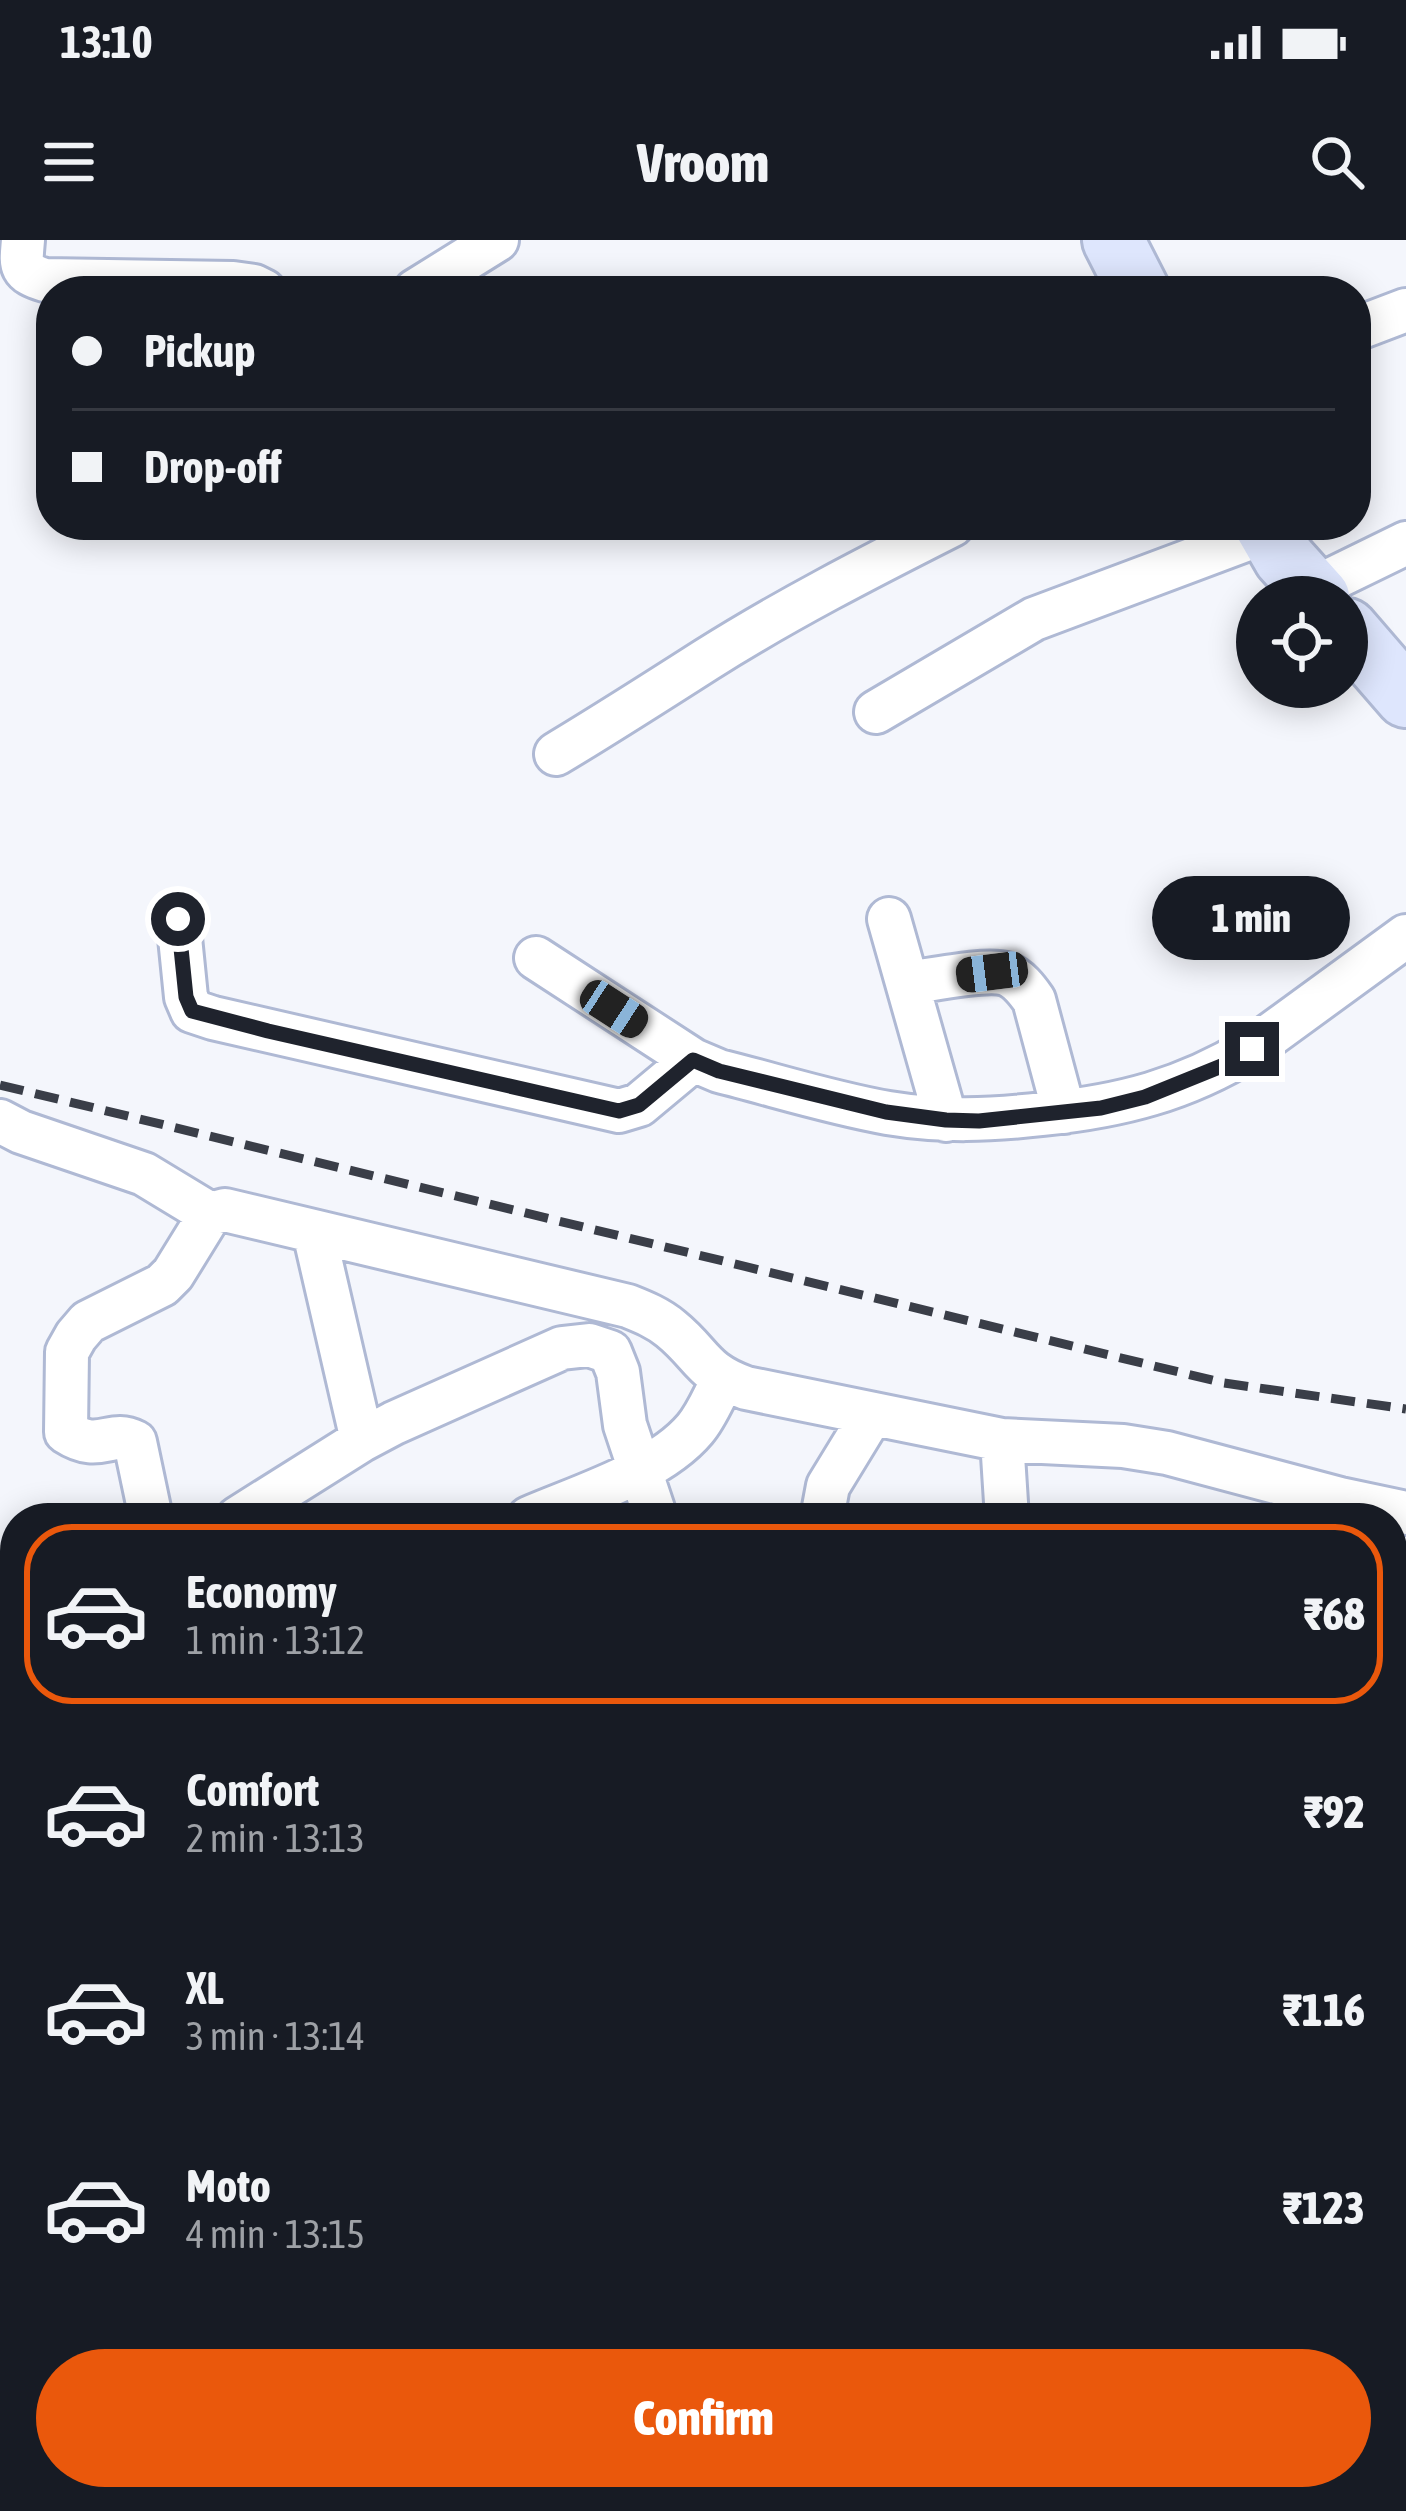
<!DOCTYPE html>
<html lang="en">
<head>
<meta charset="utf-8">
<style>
	body { margin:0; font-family:"Asap Condensed",sans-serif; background:#242831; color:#f1f3f6; height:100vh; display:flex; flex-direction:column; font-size:45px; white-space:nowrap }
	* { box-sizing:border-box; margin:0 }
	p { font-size:39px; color:#9ea1a6 }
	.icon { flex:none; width:66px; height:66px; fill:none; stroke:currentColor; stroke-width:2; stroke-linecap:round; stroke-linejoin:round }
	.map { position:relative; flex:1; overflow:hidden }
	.details { position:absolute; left:0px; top:1263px; width:1407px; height:1008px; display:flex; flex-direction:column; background:#171b24; border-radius:48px 48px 0 0; box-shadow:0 6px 30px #0003 }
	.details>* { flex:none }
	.guide { position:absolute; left:36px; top:36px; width:1335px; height:264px; border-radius:48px; box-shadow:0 6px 30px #0003; display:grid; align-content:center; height:264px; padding:0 36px; background:#171b24 }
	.tools { position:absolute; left:1236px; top:336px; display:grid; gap:24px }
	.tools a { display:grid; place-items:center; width:132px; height:132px; border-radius:50%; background:#171b24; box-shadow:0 6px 30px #0003; font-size:60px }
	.end { position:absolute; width:54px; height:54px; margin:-27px; border:15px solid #1f232d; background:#fff; box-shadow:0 0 0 6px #fff }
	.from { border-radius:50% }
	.bubble { position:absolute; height:84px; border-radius:42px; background:#171b24; box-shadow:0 6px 30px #0003; font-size:39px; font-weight:800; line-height:84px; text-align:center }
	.car { position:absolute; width:36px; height:72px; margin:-36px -18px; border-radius:15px; box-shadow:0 0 9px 3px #0007; background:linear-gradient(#222 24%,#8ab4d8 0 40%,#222 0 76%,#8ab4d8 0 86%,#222 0) }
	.guide b { display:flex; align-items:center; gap:42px; height:114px; font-size:45px }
	.guide b+b { border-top:3px solid #363941 }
	.guide i { width:30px; height:30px; background:#f1f3f6 }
	ul { padding:21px 0 0; list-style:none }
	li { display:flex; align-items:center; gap:36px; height:180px; margin:0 24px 18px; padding:0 12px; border:6px solid transparent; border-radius:48px }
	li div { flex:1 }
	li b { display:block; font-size:45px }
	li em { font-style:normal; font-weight:800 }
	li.active { border-color:#ea580c }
	li>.icon { width:108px; height:108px; stroke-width:1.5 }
	.cta { display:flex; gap:24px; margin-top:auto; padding:24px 36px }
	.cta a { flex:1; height:138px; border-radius:72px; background:#ea580c; color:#fff; font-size:48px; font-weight:800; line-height:138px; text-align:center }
	.status { display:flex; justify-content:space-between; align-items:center; height:84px; padding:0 60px; background:#171b24; direction:ltr }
	.status svg { height:33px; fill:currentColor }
	header { display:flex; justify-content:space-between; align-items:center; height:156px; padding:0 36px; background:#171b24; font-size:54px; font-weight:800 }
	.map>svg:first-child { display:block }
</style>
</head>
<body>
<div class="status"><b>13:10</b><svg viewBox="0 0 49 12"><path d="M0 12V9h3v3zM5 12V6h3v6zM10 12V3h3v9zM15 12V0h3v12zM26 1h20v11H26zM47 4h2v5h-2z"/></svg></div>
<header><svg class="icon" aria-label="menu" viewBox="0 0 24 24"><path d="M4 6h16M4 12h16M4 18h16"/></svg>Vroom<svg class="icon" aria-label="search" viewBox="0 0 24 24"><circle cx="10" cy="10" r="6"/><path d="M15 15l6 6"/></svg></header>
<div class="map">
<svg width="1406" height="2271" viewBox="0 0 1406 2271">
	<rect width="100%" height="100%" fill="#f4f6fc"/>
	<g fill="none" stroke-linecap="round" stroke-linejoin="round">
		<defs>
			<path id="street" d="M23,0c-2,25 -5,32 22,40l188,3 21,3 10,5
				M415,51l82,-51
				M1356,89l50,-19
				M1312,349l94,-46
				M876,472l158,-93 235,-88
				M556,514c50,-30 100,-62 150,-94 79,-50 163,-93 246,-135
				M178,678l8,79 6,14 21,7 406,93 20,-6 54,-45
				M889,679l57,201
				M536,718l157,102 26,11c56,14 112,32 169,42 55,9 101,7 155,1 78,-8 141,-24 208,-65l155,-113
				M908,743c23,-3 78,-15 98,-9 12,4 21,16 28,26l30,112
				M0,881l21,11 123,42 66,40
				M314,992l48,208
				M1002,1200l5,78
				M151,1278l-16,-76c-25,-13 -35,12 -69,-10l1,-80 9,-16 12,-14 74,-37 11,-11 37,-60 15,-4 403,96c15,6 30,12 43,23 32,26 30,43 75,59l256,52 121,6 44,7 173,46 66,14
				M238,1278l124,-78 32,-17 168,-75 27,-3 21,7 8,20 7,53 31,93
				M529,1278c51,-22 130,-46 166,-89 12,-14 19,-33 28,-49
				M822,1278l6,-32 44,-72
				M1392,1669l14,-3
				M1392,1921l14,-1
				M0,1929h15
				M1392,2205l8,66
				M198,2256l3,15
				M380,2256l1,15
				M652,2256l59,15
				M1054,2256v15
				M1169,2256v15
				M535,2271l1,-15
				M833,2271v-15"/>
			<path id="secondary" d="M1113,0l26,51
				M1265,285l19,33 35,39
				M1347,389l59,68"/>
		</defs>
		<use href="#street" stroke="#afb9d4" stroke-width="48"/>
		<use href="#secondary" stroke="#afb9d4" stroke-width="66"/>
		<use href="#street" stroke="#fff" stroke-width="42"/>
		<use href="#secondary" stroke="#dee6fd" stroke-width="60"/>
		<path stroke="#3a3e48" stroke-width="9" stroke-dasharray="24 12" stroke-linecap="butt" d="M0,845l1224,298 182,26"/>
	</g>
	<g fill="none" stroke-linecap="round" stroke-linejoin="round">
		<path stroke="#1f232d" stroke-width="15" d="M178,679l8,78 6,14 76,20 351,80 20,-6 54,-45 26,11 167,41 60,8 33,1 122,-13 44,-11 84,-34 23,-14"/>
	</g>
</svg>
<div class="tools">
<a><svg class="icon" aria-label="locate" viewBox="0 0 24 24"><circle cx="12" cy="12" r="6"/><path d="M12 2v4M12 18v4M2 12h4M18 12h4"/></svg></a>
</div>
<i class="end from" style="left:178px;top:679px"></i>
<i class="end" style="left:1252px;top:809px"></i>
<div class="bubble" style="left:1152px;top:636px;width:198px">1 min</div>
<i class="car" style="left:992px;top:732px;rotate:263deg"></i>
<i class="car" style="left:614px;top:769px;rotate:123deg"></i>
<div class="guide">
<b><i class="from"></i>Pickup</b>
<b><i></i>Drop-off</b>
</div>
<section class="details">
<ul>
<li class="active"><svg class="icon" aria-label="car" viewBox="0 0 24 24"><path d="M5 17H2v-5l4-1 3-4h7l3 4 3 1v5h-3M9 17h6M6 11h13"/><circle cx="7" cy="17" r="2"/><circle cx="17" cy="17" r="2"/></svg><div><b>Economy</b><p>1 min · 13:12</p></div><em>₹68</em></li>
<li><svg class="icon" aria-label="car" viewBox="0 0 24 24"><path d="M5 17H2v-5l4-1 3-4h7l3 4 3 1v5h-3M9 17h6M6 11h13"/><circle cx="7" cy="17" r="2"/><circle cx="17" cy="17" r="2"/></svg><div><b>Comfort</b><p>2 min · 13:13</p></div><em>₹92</em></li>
<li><svg class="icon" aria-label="car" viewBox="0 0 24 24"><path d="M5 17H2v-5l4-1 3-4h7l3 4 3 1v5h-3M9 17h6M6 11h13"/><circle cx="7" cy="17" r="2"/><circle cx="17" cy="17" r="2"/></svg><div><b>XL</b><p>3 min · 13:14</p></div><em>₹116</em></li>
<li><svg class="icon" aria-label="car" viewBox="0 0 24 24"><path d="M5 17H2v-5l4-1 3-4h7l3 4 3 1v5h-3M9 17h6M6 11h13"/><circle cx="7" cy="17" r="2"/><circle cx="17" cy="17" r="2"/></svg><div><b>Moto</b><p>4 min · 13:15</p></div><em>₹123</em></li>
</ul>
<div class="cta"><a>Confirm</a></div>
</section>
</div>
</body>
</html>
